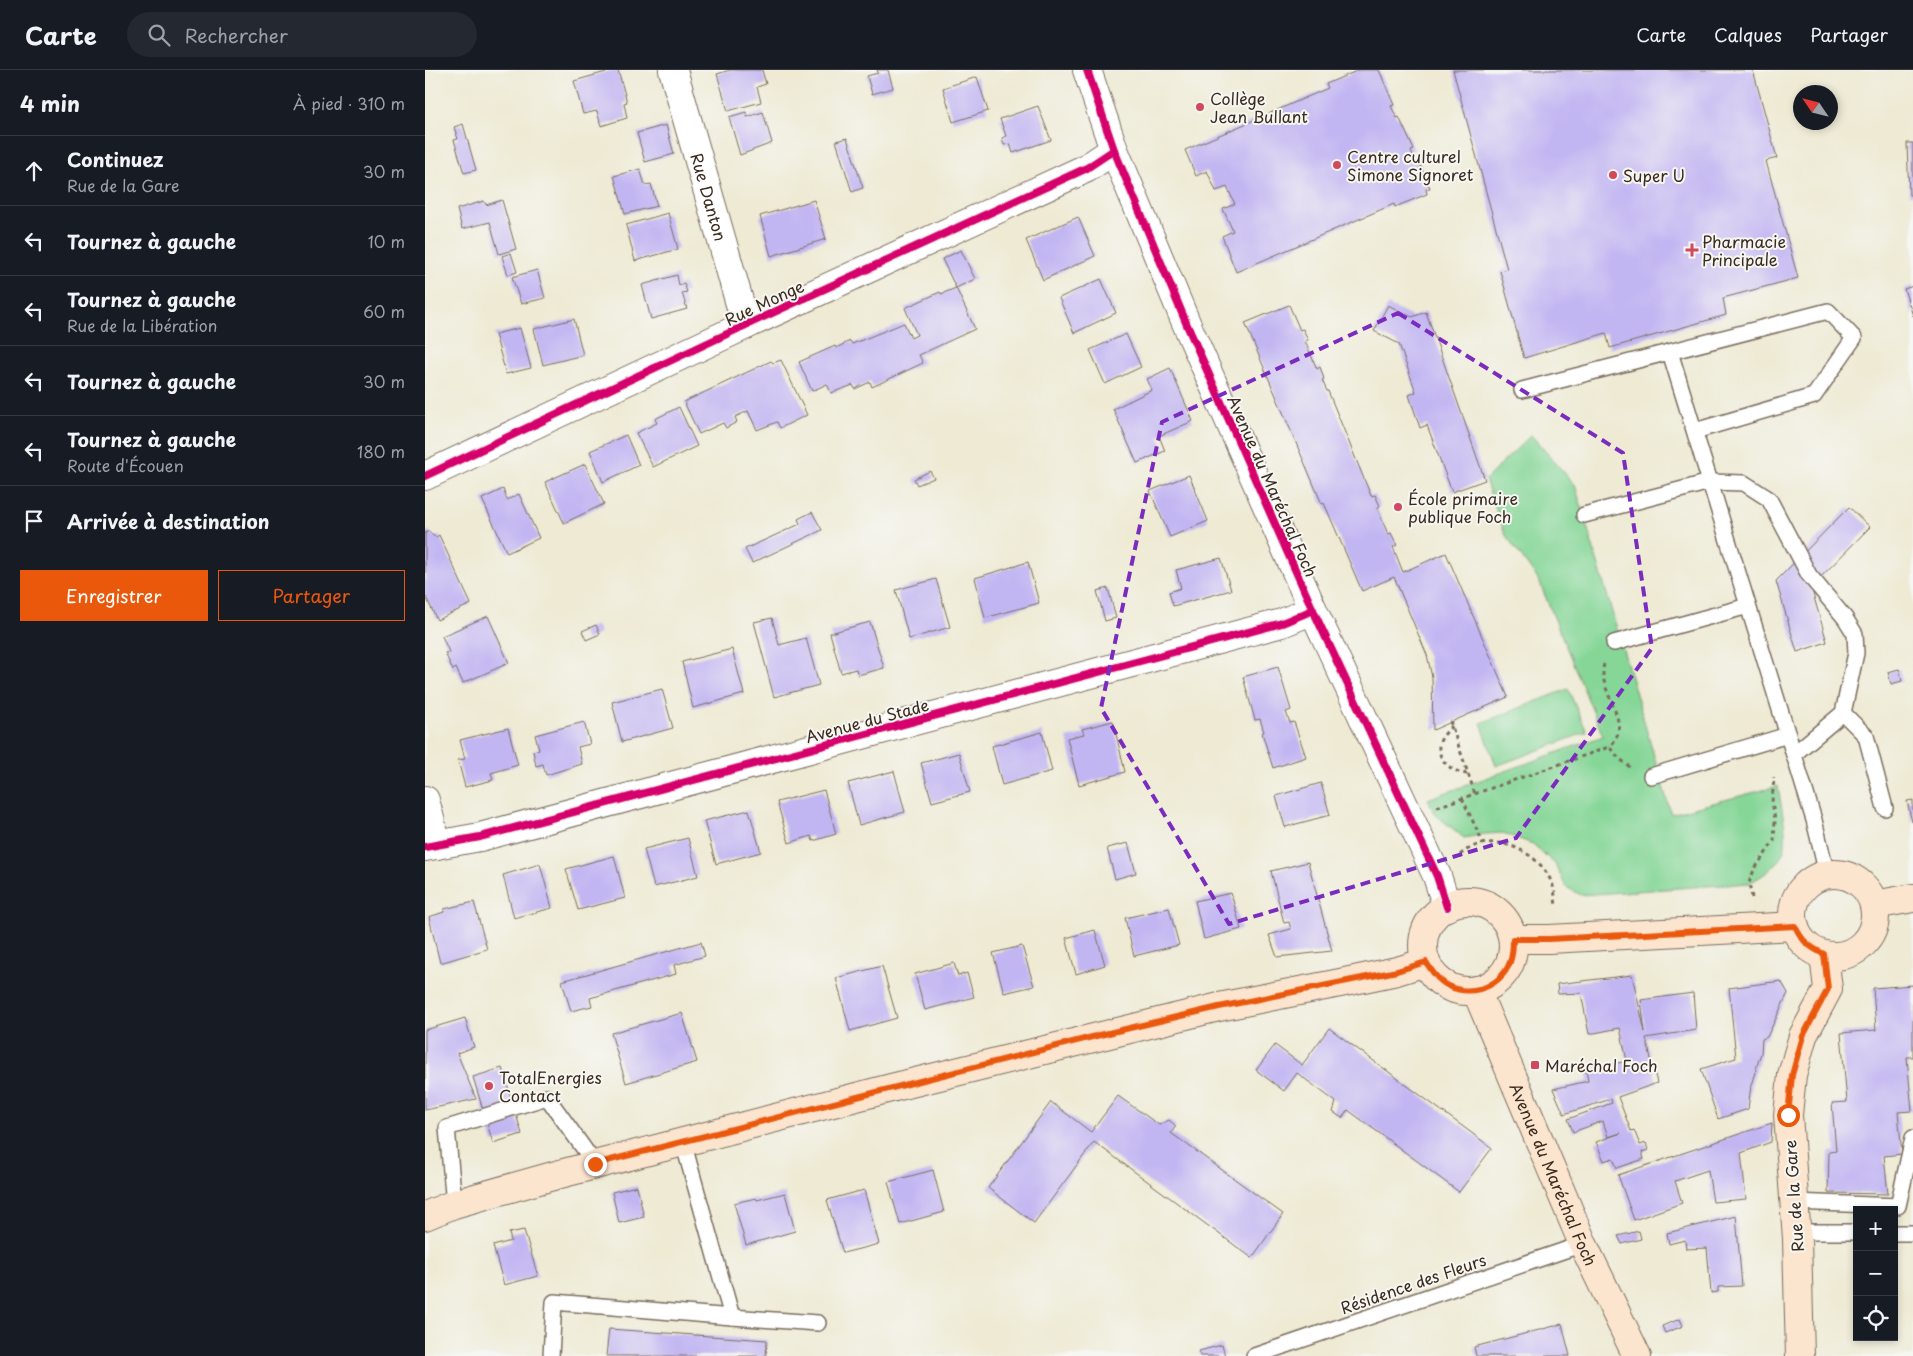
<!DOCTYPE html>
<html lang="fr">
<head>
<meta charset="utf-8">
<style>
	:root { --surface:#171b24; --page:#242831; --text:#f1f3f6; --muted:#9ea1a6; --line:#363941; --accent:#ea580c }
	body { margin:0; font-family:"Playpen Sans",sans-serif; background:var(--page); color:var(--text) }
	.controls { position:absolute; right:15px; bottom:15px; display:grid; overflow:hidden; border-radius:0px; box-shadow:0 2px 8px #0003 }
	.controls button { width:45px; height:45px; display:grid; place-items:center; padding:0; border:0; border-bottom:1px solid var(--line); background:var(--surface); color:var(--text); font:25px sans-serif }
	.compass { position:absolute; left:1368px; top:15px; width:45px; height:45px; border-radius:50%; background:var(--surface); box-shadow:0 2px 8px #0003; rotate:305deg }
	.stop { position:absolute; width:15px; height:15px; margin:-11px; border:4px solid #ea580c; border-radius:50%; background:#fff }
	.stop.end { background:#ea580c; border-color:#fff; box-shadow:0 1px 5px #0008 }
	.list { margin:0; padding:0; list-style:none }
	h2 { display:flex; justify-content:space-between; align-items:center; height:65px; margin:0; padding:0 20px; font-size:21px }
	h2 small { font-size:16px; font-weight:400; color:var(--muted) }
	.list li { display:grid; grid-template-columns:32px 1fr auto; gap:15px; align-items:center; box-sizing:border-box; height:70px; padding:0 20px; border-top:1px solid var(--line) }
	.list b { display:block; font-size:19px; white-space:nowrap }
	.list p { margin:0; font-size:16px; white-space:nowrap; color:var(--muted) }
	.list em { font-size:16px; font-style:normal; color:var(--muted) }
	.actions { display:flex; gap:10px; padding:15px 20px }
	.actions a { flex:1; padding:11px 0; border:1px solid var(--accent); border-radius:0px; text-align:center; font-size:18px; color:var(--accent) }
	.actions .main { background:var(--accent); color:#fff }
	.icon { flex:none; width:28px; height:28px; fill:none; stroke:currentColor; stroke-width:2; stroke-linecap:round; stroke-linejoin:round }
	.map { position:relative; flex:none; width:1488px; height:1286px; overflow:hidden }
	header { display:flex; align-items:center; gap:30px; box-sizing:border-box; height:70px; padding:0 25px; background:var(--surface); border-bottom:1px solid var(--line) }
	header strong { font-size:24px }
	nav { display:flex; gap:28px; margin-inline-start:auto; font-size:18px }
	.search { width:350px; height:45px; background:var(--page); display:flex; align-items:center; gap:12px; box-sizing:border-box; padding:0 18px; border-radius:28px; color:var(--muted); font-size:19px }
	main { display:flex }
	aside { flex:1; background:var(--surface) }
	.map>svg:first-child { display:block }
</style>
</head>
<body>
<header>
<strong>Carte</strong>
<div class="search"><svg class="icon" aria-label="search" viewBox="0 0 24 24"><circle cx="10" cy="10" r="6"/><path d="M15 15l6 6"/></svg>Rechercher</div>
<nav><a>Carte</a><a>Calques</a><a>Partager</a></nav>
</header>
<main>
<aside>
<h2>4 min<small>À pied · 310 m</small></h2>
<ul class="list">
<li><svg class="icon" aria-label="ahead" viewBox="0 0 24 24"><path d="M12 20V5M6 11l6-6 6 6"/></svg><div><b>Continuez</b><p>Rue de la Gare</p></div><em>30 m</em></li>
<li><svg class="icon" aria-label="left" viewBox="0 0 24 24"><path d="M17 20v-9H6M10 6l-5 5 5 5"/></svg><div><b>Tournez à gauche</b></div><em>10 m</em></li>
<li><svg class="icon" aria-label="left" viewBox="0 0 24 24"><path d="M17 20v-9H6M10 6l-5 5 5 5"/></svg><div><b>Tournez à gauche</b><p>Rue de la Libération</p></div><em>60 m</em></li>
<li><svg class="icon" aria-label="left" viewBox="0 0 24 24"><path d="M17 20v-9H6M10 6l-5 5 5 5"/></svg><div><b>Tournez à gauche</b></div><em>30 m</em></li>
<li><svg class="icon" aria-label="left" viewBox="0 0 24 24"><path d="M17 20v-9H6M10 6l-5 5 5 5"/></svg><div><b>Tournez à gauche</b><p>Route d'Écouen</p></div><em>180 m</em></li>
<li><svg class="icon" aria-label="arrive" viewBox="0 0 24 24"><path d="M6 21V4h12l-3 4 3 4H6"/></svg><div><b>Arrivée à destination</b></div></li>
</ul>
<div class="actions"><a class="main">Enregistrer</a><a>Partager</a></div>
</aside>
<div class="map">
<svg width="1488" height="1286" viewBox="0 0 1488 1286">
	<rect width="100%" height="100%" fill="#f6f6f2"/>
	<filter id="ink" filterUnits="userSpaceOnUse"><feTurbulence type="fractalNoise" baseFrequency=".02" numOctaves="2"/><feDisplacementMap in="SourceGraphic" scale="10" xChannelSelector="R" yChannelSelector="G"/><feConvolveMatrix kernelMatrix="1 2 1 2 8 2 1 2 1" color-interpolation-filters="sRGB"/></filter>
	<filter id="wash" filterUnits="userSpaceOnUse"><feTurbulence type="fractalNoise" baseFrequency=".0096" numOctaves="4" result="noise"/><feDisplacementMap in="SourceGraphic" scale="20" xChannelSelector="R" yChannelSelector="G"/><feGaussianBlur stdDeviation="1.12" result="paint"/><feColorMatrix in="noise" values="0 0 0 0 0 0 0 0 0 0 0 0 0 0 0 0 0 1.4 0 .05"/><feComposite in="paint" operator="in"/></filter>
	<g filter="url(#wash)">
		<rect width="100%" height="100%" fill="#eeead4"/>
		<!-- green -->
		<g fill="#85d697" stroke="#60805a">
			<path d="M1106,365l44,50 96,329 107,-28c2,16 9,43 7,59 -2,18 -22,31 -36,38l-168,12 -15,-8 -11,-23 -22,-20 -30,-11 -18,1 -21,4 -28,-23 -8,-16 175,-63 -64,-155 -34,-47 -20,-54z"/>
			<path d="M1143,619l19,43 -91,34 -15,-43z"/>
		</g>
		<g id="blocks">
			<!-- building -->
			<g fill="#c2b6f2">
				<path d="M188,0h5l9,32 -3,1 3,15 -26,8 -4,-15 -14,3 -9,-33z"/>
				<path d="M305,0h32l4,14 -9,3 4,15 -33,9 -11,-37z"/>
				<path d="M452,0h11l5,18 -21,6 -5,-18 11,-3z"/>
				<path d="M934,0h20l15,35 -3,1 6,12 2,-1 15,33 -3,1 3,8 2,2 2,-1 12,28 -4,1 1,5 -32,13 -1,-3 -158,68 -14,-36 11,-5 -10,-22 12,-5 -8,-17 -11,4 -9,-20 -11,5 -11,-26 143,-62 -2,-4z"/>
				<path d="M1028,0h300l24,88 -11,3 32,117 -75,20 3,17 -116,33 -4,-15 -82,25 -24,-87 7,-2z"/>
				<path d="M552,7l11,34 -35,11 -10,-34z"/>
				<path d="M613,36l13,34 -38,13 -3,-9 -6,1 -2,-7 4,-2 -6,-17z"/>
				<path d="M321,42l1,5 16,-5 9,31 -32,12 -11,-38z"/>
				<path d="M38,54l13,46 -12,3 -10,-33 4,-1 -4,-12z"/>
				<path d="M241,55l8,29 -29,8 -8,-29z"/>
				<path d="M422,68l16,50 -11,4 -16,-51z"/>
				<path d="M1482,73h6v52h-4z"/>
				<path d="M215,99l5,16 6,-1 6,22 -32,8 -11,-38z"/>
				<path d="M77,130l14,49 -17,5 -9,-32 -28,7 -5,-20 27,-8 2,4z"/>
				<path d="M389,130l12,39 -55,17 -11,-40z"/>
				<path d="M243,143l10,36 -43,12 -9,-36z"/>
				<path d="M653,147l17,39 -52,24 -17,-40z"/>
				<path d="M536,180l14,29 -19,9 -14,-29z"/>
				<path d="M86,183l6,19 -9,3 -6,-19z"/>
				<path d="M112,200l8,28 -24,6 -9,-27z"/>
				<path d="M252,205l2,10 5,-2 3,9 -5,1 5,16 -36,10 -9,-34z"/>
				<path d="M676,209l15,34 -42,20 -15,-35z"/>
				<path d="M1488,216v30l-9,-27z"/>
				<path d="M531,218l19,41 -56,26 4,8 -51,24 -2,-5 -15,7 -2,-4 -22,8 -4,-9 -15,7 -13,-29 36,-16 1,2 14,-7 2,3 52,-21 7,15 6,-3 -12,-27 35,-16 1,2z"/>
				<path d="M864,235l11,25 3,-1 5,11 -3,1 12,28 3,-2 4,12 -2,1 5,11h1l43,105 4,-1 5,11 -3,2 11,26 3,-1 6,12 -4,2 10,25 43,-19 62,144 -75,33 -1,-53 -5,-22 -33,-78 -32,14 -38,-88 -2,1 -77,-181z"/>
				<path d="M963,235l24,12 14,-5 59,168 -33,12 -25,-67 -7,3 -11,-33 7,-3 -17,-48 -25,-13z"/>
				<path d="M149,249l9,36 -40,10 -9,-36z"/>
				<path d="M95,258l11,40 -25,6 -11,-40z"/>
				<path d="M701,264l15,33 -36,17 -15,-34z"/>
				<path d="M356,290l26,55 -27,13 -3,-6 -20,8 -9,-19 -13,6 2,5 -11,6 -3,-5 -24,11 -15,-32 87,-41 2,2z"/>
				<path d="M745,298l23,53 -34,15 6,15 -28,12 -24,-54 39,-19 -5,-11z"/>
				<path d="M254,337l18,39 -44,21 -17,-34 21,-10 -2,-4z"/>
				<path d="M201,365l13,30 -36,17 -13,-31z"/>
				<path d="M160,394l19,40 -40,19 -19,-41z"/>
				<path d="M505,401l4,7 -17,7 -3,-6z"/>
				<path d="M764,405l19,46 -38,16 -20,-46z"/>
				<path d="M78,419l4,11 12,-6 20,44 -32,15 -25,-54z"/>
				<path d="M1424,437l21,20 -59,60 16,55 -30,10 -21,-71z"/>
				<path d="M387,442l10,18 -70,33 -7,-14 55,-25 -2,-5z"/>
				<path d="M4,461l3,4 4,2 3,-2 32,69 -34,16 -12,-25v-62z"/>
				<path d="M796,488l10,32 -58,16 -4,-14 12,-4 -5,-18z"/>
				<path d="M603,492l11,41 -54,15 -10,-40z"/>
				<path d="M511,509l14,48 -41,12 -13,-49z"/>
				<path d="M683,518l8,30 -11,3 -8,-30z"/>
				<path d="M63,546l21,47 -46,20 -7,-15 -3,2 -8,-17 4,-1 -7,-16z"/>
				<path d="M347,548l7,27 27,-7 13,47 -45,12 -20,-75z"/>
				<path d="M445,552l14,46 -26,7 -2,-6 -15,4 -11,-40z"/>
				<path d="M171,555l4,9 -14,6 -4,-9z"/>
				<path d="M307,579l12,45 -51,14 -11,-46z"/>
				<path d="M853,597l13,43 -5,2 4,11 4,-1 12,35 -33,11 -11,-35 2,-1 -4,-13 -5,1 -12,-43z"/>
				<path d="M1474,599l3,12 -11,3 -3,-12z"/>
				<path d="M237,619l11,39 -51,14 -10,-40z"/>
				<path d="M688,651l12,51 -46,13 -12,-47 17,-4 -2,-5z"/>
				<path d="M159,652l6,22 -12,3 4,17 -36,11 -3,-11 -7,2 -3,-15 6,-2 -4,-14z"/>
				<path d="M83,658l10,37 -27,8 2,7 -28,7 -7,-27 7,-1 -5,-19z"/>
				<path d="M617,662l10,39 -50,14 -10,-39z"/>
				<path d="M534,683l11,39 -38,10 -11,-39z"/>
				<path d="M469,701l11,41 -46,13 -11,-42z"/>
				<path d="M896,713l9,32 -45,12 -9,-31z"/>
				<path d="M399,720l12,44 -23,7 -2,-5 -22,7 -12,-41z"/>
				<path d="M1488,730v22h-1l-5,-21z"/>
				<path d="M324,740l12,42 -45,12 -12,-43z"/>
				<path d="M263,768l10,38 -44,11 -10,-38z"/>
				<path d="M703,773l8,30 -21,6 -8,-31z"/>
				<path d="M189,786l11,42 -47,12 -12,-41z"/>
				<path d="M883,792l24,89 -55,6 -8,-22 22,-6 -2,-7 -5,1 -13,-52z"/>
				<path d="M115,794l12,44 -38,10 -11,-43z"/>
				<path d="M806,823l10,36 -37,10 -9,-38z"/>
				<path d="M49,832l13,47 -47,14 -11,-46 15,-5v-3z"/>
				<path d="M744,838l10,37 -45,11 -9,-38z"/>
				<path d="M670,860l10,35 -29,9 -10,-36z"/>
				<path d="M276,872l4,14 -31,9 2,9 -86,24 2,8 -21,5 -9,-30z"/>
				<path d="M597,876l12,40 -30,7 -11,-40z"/>
				<path d="M529,893l4,13 9,-3 7,24 -49,13 -10,-36z"/>
				<path d="M457,896l15,52 -47,13 -14,-53z"/>
				<path d="M1207,905l13,57 -4,-32 52,-7 3,37 -50,8 11,45 -39,14 13,34 3,-1 6,15 6,-2 2,7 -6,2 2,7 -27,9 -4,-10 -9,3 -8,-19 25,-9 -13,4 -5,-16 -30,11 -5,-13 44,-16 -1,-4 -47,15 -11,-25 35,-8 -2,-11 41,-9 -7,-33 -31,6 -8,-41 -23,1 -1,-10z"/>
				<path d="M1356,911l7,12 -21,44 -5,2 -1,14 -10,32 -3,24 -30,10 -17,-50 35,-11 -7,-70z"/>
				<path d="M1488,915v72h-6l5,54 -14,1 4,42 -18,2 4,38 -60,-1 1,-41 7,-1 -4,-48 15,-1 -6,-69 35,-3 -3,-42z"/>
				<path d="M257,943l15,49 -71,21 -15,-50z"/>
				<path d="M40,948l9,29 -17,6 19,46 -51,11v-80z"/>
				<path d="M904,958l163,120 -33,44 -111,-82 -6,8 -9,-6 3,-10 -39,-29 -13,18 -28,-21 19,-25 27,20z"/>
				<path d="M77,998l20,66 -29,9 -20,-66z"/>
				<path d="M693,1026l41,29 10,-5 7,6 -5,7 112,81 -31,44 -158,-116 -60,81 -46,-35 63,-86 40,30z"/>
				<path d="M1347,1053l-1,19 -30,11 5,46 -33,3 -5,-32 -33,11 7,22 -48,17 -16,-45z"/>
				<path d="M508,1100l11,42 -44,12 -12,-42z"/>
				<path d="M212,1116l7,31 -25,6 -7,-31z"/>
				<path d="M439,1120l15,54 -36,9 -16,-53z"/>
				<path d="M360,1123l10,38 -49,14 -12,-42 22,-5 1,2z"/>
				<path d="M1311,1146l6,70 -24,1v5l-7,1 -4,-45 -21,1 -1,-9 -16,4 -2,-11z"/>
				<path d="M99,1160l14,46 -34,9 -11,-39 18,-5 -2,-8z"/>
				<path d="M1214,1161l2,8 -19,5 -4,-8z"/>
				<path d="M1255,1249l3,7 -18,7 -3,-7z"/>
				<path d="M1137,1254l8,32h-94l-2,-9z"/>
				<path d="M184,1259l158,11 -1,16h-160z"/>
				<path d="M797,1275l3,11h-25l-1,-5z"/>
			</g>
		</g>
	</g>
	<g filter="url(#ink)">
		<use href="#blocks" fill-opacity="0" stroke="#7a6d5e" stroke-width="1"/>
		<g fill="none" stroke-linecap="round" stroke-linejoin="round">
			<!-- lane casing -->
			<g stroke="#7a6d5e" stroke-width="18">
				<g id="lane">
					<path d="M1245,282l144,468 13,54"/>
					<path d="M1097,320l306,-79 26,27 -40,58 -119,35"/>
					<path d="M1159,445l126,-33 34,1 25,16 40,76 36,43 10,16 1,19 -13,60 -49,41"/>
					<path d="M1189,573l134,-37"/>
					<path d="M1418,643l23,23 19,72"/>
					<path d="M1226,706l137,-41"/>
					<path d="M1368,1132l105,4 15,-68"/>
					<path d="M29,1134l-7,-76 100,-31 48,67"/>
					<path d="M1371,1162h61"/>
					<path d="M1469,1163h19"/>
					<path d="M307,1247l86,6"/>
					<path d="M126,1286l3,-54 178,15 -49,-175"/>
					<path d="M829,1286l329,-112"/>
				</g>
			</g>
			<!-- street casing -->
			<g stroke="#7a6d5e" stroke-width="30">
				<g id="street">
					<path id="s1" d="M248,0l73,255"/>
					<path d="M662,0l27,80 73,175 126,285 124,266 10,31"/>
					<path d="M0,406l321,-151 341,-157 27,-18"/>
					<path d="M0,730l12,45"/>
					<path d="M0,777l55,-10 802,-214 31,-13"/>
				</g>
			</g>
			<!-- secondary casing -->
			<g stroke="#7a6d5e" stroke-width="30">
				<g id="secondary">
					<circle cx="1409" cy="845" r="41"/>
					<circle cx="1043" cy="876" r="45"/>
					<path d="M1449,835l39,-7"/>
					<path d="M1088,869h36l246,-13"/>
					<path id="s2" d="M1051,920l107,254 54,112"/>
					<path d="M0,1146l29,-12 106,-30 331,-86 328,-81 121,-24 57,-12 29,-9"/>
					<path d="M1375,1286l-3,-117 -9,-124 4,-40 11,-39 25,-47 -4,-34"/>
				</g>
			</g>
			<!-- path -->
			<g stroke="#7a6d5e" stroke-width="3" stroke-dasharray="4 4" stroke-linecap="butt">
				<path d="M1179,594c-8,28 32,59 5,83"/>
				<path d="M1025,651l25,73"/>
				<path d="M1027,656c-5,6 -12,11 -13,20 -1,16 15,27 29,28"/>
				<path d="M1037,728l21,45"/>
				<path d="M1012,737l172,-60 11,12 10,8"/>
				<path d="M1035,785c29,-26 76,-7 91,26 4,7 4,18 5,26"/>
				<path d="M1327,828l-3,-15 5,-13 20,-29 1,-21 -3,-18 2,-25"/>
			</g>
			<!-- lane -->
			<use href="#lane" stroke="#fff" stroke-width="15"/>
			<!-- street -->
			<use href="#street" stroke="#fff" stroke-width="28"/>
			<!-- secondary -->
			<use href="#secondary" stroke="#fbe5cf" stroke-width="28"/>
			<!-- cycleway casing -->
			<g stroke="#f6f6f2" stroke-width="11">
				<g id="cycleway">
					<path d="M662,0l27,80 73,175 126,285 124,266 10,31"/>
					<path d="M0,406l321,-151 341,-157 27,-18"/>
					<path d="M0,777l55,-10 802,-214 31,-13"/>
				</g>
			</g>
			<!-- cycleway -->
			<use href="#cycleway" stroke="#d6006c" stroke-width="8"/>
		</g>
	</g>
	<g fill="none" stroke-linecap="round" stroke-linejoin="round" filter="url(#ink)">
		<!-- route -->
		<path stroke="#ea580c" stroke-width="6" d="M170,1094l505,-129 119,-28 178,-36 29,-9c4,6 8,13 14,18 22,20 60,10 70,-18 3,-8 3,-15 3,-23h36l246,-13c7,15 14,21 29,28l4,35 -25,47 -11,39 -4,40"/>
	</g>
	<!-- marked area -->
	<path fill="none" stroke="#7b2cbf" stroke-width="4" stroke-dasharray="10 6" stroke-linejoin="round" d="M973,243l225,140 29,195 -136,190 -287,86 -128,-216 61,-286z"/>
	<!-- markers -->
	<g fill="#d1495b" stroke="#f6f6f2" stroke-width="2">
		<circle cx="775" cy="37" r="5"/>
		<circle cx="912" cy="95" r="5"/>
		<circle cx="1188" cy="105" r="5"/>
		<path d="M1264.5 172.5h5v5h5v5h-5v5h-5v-5h-5v-5h5z"/>
		<circle cx="973" cy="437" r="5"/>
		<rect x="1105" y="990" width="10" height="10" rx="2.5"/>
		<circle cx="64" cy="1016" r="5"/>
	</g>
	<g text-anchor="middle" dominant-baseline="central" stroke-width="4" stroke-linejoin="round" paint-order="stroke">
		<!-- poi labels -->
		<g font-size="16" fill="#3b2a1e" stroke="#f6f6f2" text-anchor="start">
			<text x="785" y="28">Collège<tspan x="785" dy="18">Jean Bullant</tspan></text>
			<text x="922" y="86">Centre culturel<tspan x="922" dy="18">Simone Signoret</tspan></text>
			<text x="1198" y="105">Super U</text>
			<text x="1277" y="171">Pharmacie<tspan x="1277" dy="18">Principale</tspan></text>
			<text x="983" y="428">École primaire<tspan x="983" dy="18">publique Foch</tspan></text>
			<text x="1120" y="995">Maréchal Foch</text>
			<text x="74" y="1007">TotalEnergies<tspan x="74" dy="18">Contact</tspan></text>
		</g>
		<!-- street labels -->
		<g font-size="16" fill="#3b2a1e" stroke="#f6f6f2">
			<text stroke="none"><textPath href="#s1" startOffset="132">Rue Danton</textPath></text>
			<text transform="translate(339 232) rotate(-25)">Rue Monge</text>
			<text transform="translate(848 416) rotate(66)">Avenue du Maréchal Foch</text>
			<text transform="translate(442 650) rotate(-15)">Avenue du Stade</text>
			<text stroke="none"><textPath href="#s2" startOffset="200">Avenue du Maréchal Foch</textPath></text>
			<text transform="translate(1368 1126) rotate(-94)">Rue de la Gare</text>
			<text transform="translate(988 1213) rotate(-19)">Résidence des Fleurs</text>
		</g>
	</g>
</svg>
<div class="controls">
<button>+</button>
<button>−</button>
<button><svg class="icon" aria-label="locate" viewBox="0 0 24 24"><circle cx="12" cy="12" r="6"/><path d="M12 2v4M12 18v4M2 12h4M18 12h4"/></svg></button>
</div>
<svg class="compass" viewBox="-18 -18 36 36"><path d="M0-13l5 13h-10z" fill="#e53935"/><path d="M0 13l5-13h-10z" fill="#9ea1a6"/></svg>
<div class="stop" style="left:1363px;top:1045px"></div>
<div class="stop end" style="left:170px;top:1094px"></div>
</div>
</main>
</body>
</html>
